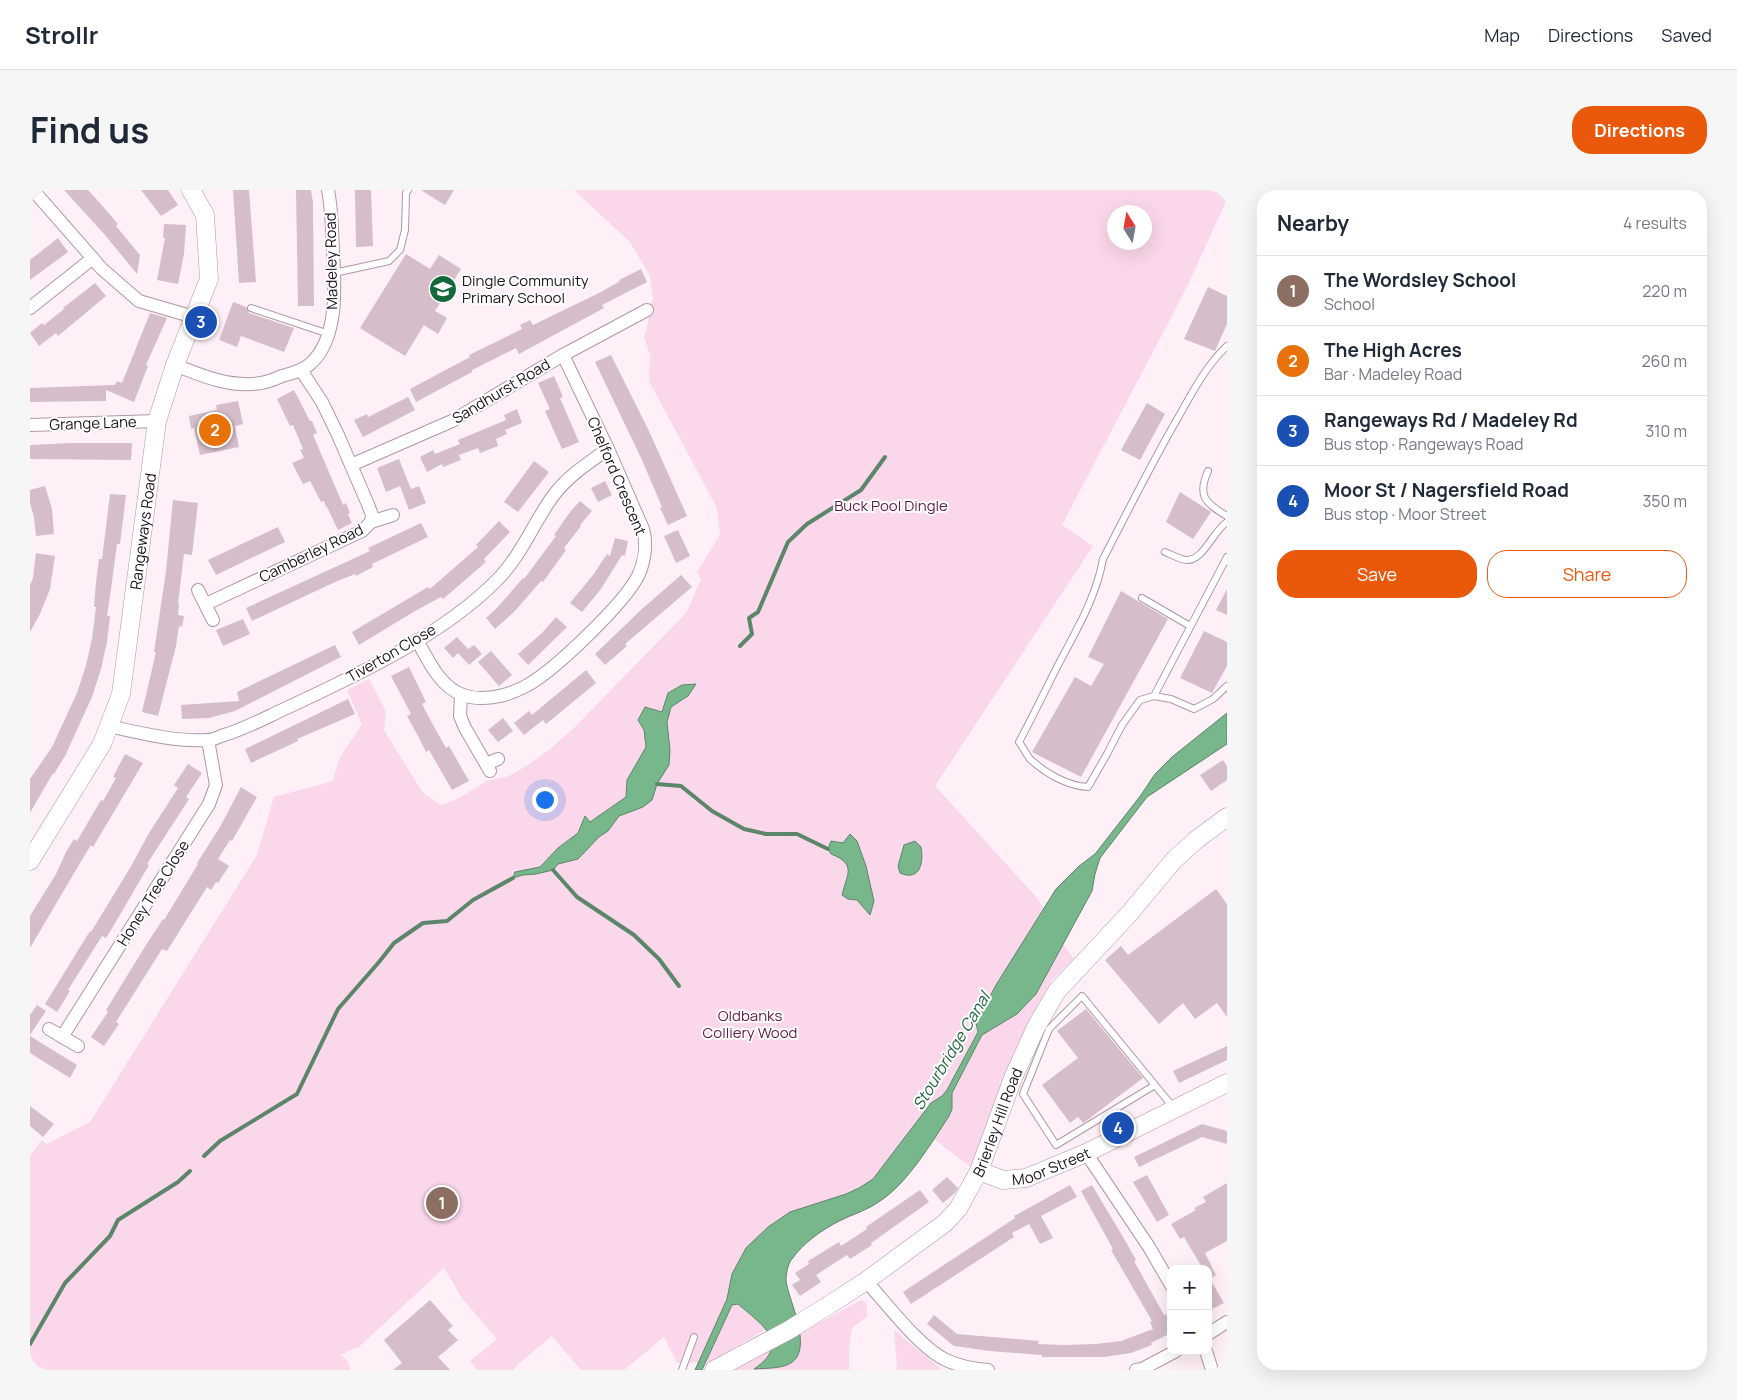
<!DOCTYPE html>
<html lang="en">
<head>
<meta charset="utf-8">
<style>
	:root { --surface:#fff; --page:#f6f6f7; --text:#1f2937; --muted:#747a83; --line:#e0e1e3; --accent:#ea580c }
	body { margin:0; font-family:Manrope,sans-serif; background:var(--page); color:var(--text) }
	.controls { position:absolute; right:15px; bottom:15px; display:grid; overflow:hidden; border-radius:10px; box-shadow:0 5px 20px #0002 }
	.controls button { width:45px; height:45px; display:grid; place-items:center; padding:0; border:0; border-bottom:1px solid var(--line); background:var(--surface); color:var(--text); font:25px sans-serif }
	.compass { position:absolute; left:1077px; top:15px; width:45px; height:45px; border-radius:50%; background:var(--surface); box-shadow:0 5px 20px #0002; rotate:349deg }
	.you { position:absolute; left:514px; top:609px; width:18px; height:18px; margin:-12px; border:4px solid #fff; border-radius:50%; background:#1a73e8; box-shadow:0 0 0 8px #1a73e833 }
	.badge { display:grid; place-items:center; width:32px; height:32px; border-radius:50%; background:var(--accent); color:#fff; font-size:16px; font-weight:700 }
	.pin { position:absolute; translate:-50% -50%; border:2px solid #fff; box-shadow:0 1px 5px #0006 }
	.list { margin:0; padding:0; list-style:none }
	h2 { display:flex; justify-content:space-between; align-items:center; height:65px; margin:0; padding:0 20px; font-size:21px }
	h2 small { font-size:16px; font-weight:400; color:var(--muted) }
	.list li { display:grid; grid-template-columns:32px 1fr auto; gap:15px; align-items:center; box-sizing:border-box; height:70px; padding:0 20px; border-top:1px solid var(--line) }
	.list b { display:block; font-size:19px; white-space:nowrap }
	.list p { margin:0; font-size:16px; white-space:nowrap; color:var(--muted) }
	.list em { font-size:16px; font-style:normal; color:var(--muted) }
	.actions { display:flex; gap:10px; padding:15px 20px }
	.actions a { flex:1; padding:11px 0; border:1px solid var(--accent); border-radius:20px; text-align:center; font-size:18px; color:var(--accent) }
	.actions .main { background:var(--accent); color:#fff }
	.map { position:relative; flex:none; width:1197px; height:1180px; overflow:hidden; border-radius:20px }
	header { display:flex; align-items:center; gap:30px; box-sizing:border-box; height:70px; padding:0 25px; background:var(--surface); border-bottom:1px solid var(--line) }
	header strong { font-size:24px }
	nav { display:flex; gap:28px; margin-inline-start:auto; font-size:18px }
	.intro { display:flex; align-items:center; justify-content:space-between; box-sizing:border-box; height:120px; padding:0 30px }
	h1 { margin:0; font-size:35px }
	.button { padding:12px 22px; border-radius:20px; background:var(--accent); color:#fff; font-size:18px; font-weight:700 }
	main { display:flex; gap:30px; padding:0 30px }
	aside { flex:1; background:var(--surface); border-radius:20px; box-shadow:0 5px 20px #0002 }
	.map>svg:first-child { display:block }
</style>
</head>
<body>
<header>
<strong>Strollr</strong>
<nav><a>Map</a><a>Directions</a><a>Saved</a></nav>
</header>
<div class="intro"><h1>Find us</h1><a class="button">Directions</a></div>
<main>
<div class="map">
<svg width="1197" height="1180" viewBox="0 0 1197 1180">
	<rect width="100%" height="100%" fill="#fff0f8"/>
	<!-- green -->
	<g fill="#fad7ea" fill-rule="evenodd">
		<path d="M544,0h653v9l-40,88 -125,238 31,21 -158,240 103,113 25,45 11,15 -22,21 -22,39 -58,149 -38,-29c-16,21 -31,45 -52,61 -27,20 -96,35 -96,79 0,12 8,25 10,36l-31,15 -55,32 -33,1 -13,-26 -40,33h-43l-29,-34 -35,29 -3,5h-37l-7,-9 27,-22 -35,-41 -18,-30 -84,78 -20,9 7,5 4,10h-321v-214l12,-16 5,4 43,-22 167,-267 17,-58 59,-16 6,-22 23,-35 -15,-34 22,-11 17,32 -2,19 39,63 18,12 16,-6 30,-18 22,-5 19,-11 21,-15 26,-23 111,-114 15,-33 -4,-8 23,-37 -3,-27 -68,-127 1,-26 -6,-18 5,-17 -2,-10 6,-11 -3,-23 -20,-34zM1084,22h30v30h-30z"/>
		<path d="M831,1110l6,3v14l-15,11 -3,21v21h-114l38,-25 -3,11 -15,12 46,-26 -2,-8z"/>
		<path d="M864,1140l46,38 -1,2h-42z"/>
	</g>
	<!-- water -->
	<g fill="#78b78c" stroke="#5c8669">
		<path d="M666,494l-8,12 -17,11 -4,15 3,28 -1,15 -12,19 -5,16 -9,7 -24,9 -11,15 -9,6 -21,22 -20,5 -5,6 -17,4 -13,1 -10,3 2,-6 25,-5 18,-19 20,-15 7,-17 5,6 36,-25 1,-17 19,-33 -2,-17 -6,-10 7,-13 17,5 6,-19 14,-8z"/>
		<path d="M1197,523v31l-80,53 -47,61 -5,16 -3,17 -56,103 -19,20 -35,21 -30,58v16l-3,7c-17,26 -42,68 -69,85 -12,9 -27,13 -41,20 -17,9 -36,22 -47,38 -4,4 -6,15 -6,21 2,20 28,68 5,83 -10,6 -26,5 -37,6 38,-26 8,-44 -16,-65l-6,1 -30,65h-7l32,-71 5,-25 14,-26 22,-21 22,-15 56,-18 13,-6 14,-9 58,-76 11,-7 5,-6 31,-58 -2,-9 20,-38 60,-96 23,-23 16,-12 46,-59 14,-21 17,-17z"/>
		<path d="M820,644l7,7 9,25 8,35 -4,14 -13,-15 -9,-1 -6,-4c5,-21 15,-31 -11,-41l-3,-5 3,-8 12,2z"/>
		<path d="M885,651l6,6c3,15 -1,35 -21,26l-2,-7 6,-21z"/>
	</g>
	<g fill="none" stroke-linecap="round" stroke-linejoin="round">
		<!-- stream -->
		<g stroke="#5c8669" stroke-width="4">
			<path d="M710,456l12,-12 -3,-16 9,-6 30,-70 19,-18 54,-34 24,-33"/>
			<path d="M627,594l24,2 31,25 32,18 22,5h31l31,15"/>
			<path d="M523,680l24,27 57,38 25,24 20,27"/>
			<path d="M174,966l16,-15 77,-47 41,-85 41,-47 15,-19 29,-20 24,-2 26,-21 40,-22"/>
			<path d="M0,1154l35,-61 45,-47 8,-16 60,-38 12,-11"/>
		</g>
	</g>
	<!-- building -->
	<g fill="#d5bdca">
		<path d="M34,0h24l11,12 19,22 -2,2 24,29 -3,19 -32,-39z"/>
		<path d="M111,0h27l10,15 -17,11z"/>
		<path d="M203,0h16l7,92 -17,1z"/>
		<path d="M266,0h15l2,13 1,103h-16z"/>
		<path d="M325,0h16l2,56 -17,1z"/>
		<path d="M391,0h33l-9,15z"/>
		<path d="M134,34l22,1 -2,29 -6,30 -21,-4 8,-42h-2z"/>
		<path d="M28,48l10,14 -38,28v-20z"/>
		<path d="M376,64l24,15 9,-14 22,14 -26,42 12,7 -9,16 -14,-9 -19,31 -45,-28z"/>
		<path d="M611,79l6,13 -45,23 2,3 -85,46 -3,-6 -44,22v2l-56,30 -6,-13 60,-32 -1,-2 53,-26 -2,-4 10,-5 3,5 68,-33 19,-11 -1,-1z"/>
		<path d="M65,93l11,13 -48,40 -2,-3 -17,13 -9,-13 12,-10 2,2 20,-16 -1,-1z"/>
		<path d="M1178,97l19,9v28l-12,27 -31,-12z"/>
		<path d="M203,112l13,5 3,6 45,15 -10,24 -43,-16 -4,11 -18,-7z"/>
		<path d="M120,123l17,5 -21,47 2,1 -14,36 -28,-12v11l-76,1v-14l85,-3 2,-4 5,2z"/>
		<path d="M581,165l38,76 38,85 -19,9 -8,-17 2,-1 -20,-47 -47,-98z"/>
		<path d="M524,186l9,21 -3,1 19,44 -17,7 -17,-38 5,-2 -12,-26z"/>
		<path d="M264,200l16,31h2l5,12 -4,2 30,70 3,-2 4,10 -2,1 4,9 -14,7 -11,-23h-1l-2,-6 -3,1 -11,-21 -7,3 -11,-21 12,-5 -4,-8 3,-1 -10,-24 -3,1 -13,-27z"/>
		<path d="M378,207l7,13 -52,27 -9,-17 13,-6 1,3z"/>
		<path d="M208,211l5,23 -8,2 4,21 -39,8 -6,-27 -3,1 -2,-13 28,-6 -1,-5z"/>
		<path d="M1117,213l18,11 -25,46 -19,-10z"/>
		<path d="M487,219l5,14 -17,7 2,4 -11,5 2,7 -18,7 -2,-5 -19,7 2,5 -18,7 -1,-3 -15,8 -7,-15 13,-7 2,4 25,-10 -2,-4 48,-20 -2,-5z"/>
		<path d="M40,253h62l-1,17 -101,-1v-14z"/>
		<path d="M369,269l12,30 8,-3 7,17 -17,7 -9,-24 -14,6 -9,-24z"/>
		<path d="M504,271l15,11 -31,40 -14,-10z"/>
		<path d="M575,291l7,14 -14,7 -7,-14z"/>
		<path d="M15,296l7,23 2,25 -18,2 -2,-19 -4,-14v-13z"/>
		<path d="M1150,302l31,20 -18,27 -27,-17z"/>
		<path d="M80,304l16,1 -6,49h-3l-6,45 -4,27h3l-3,26 -6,27 -9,28 -27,59 -11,18 -1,-1 -23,40v-34l22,-32 25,-54 9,-28 6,-26 4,-32h-2l2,-25 3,-23h3z"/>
		<path d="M143,310l25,3 -6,52 -8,-1 -6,49 1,1 -1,11 6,1 -2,11 -3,-1 -3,20 -18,70 -16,-4 14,-60h-2l12,-81z"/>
		<path d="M550,311l12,10 -12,14 1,1 -17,22 2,2 -23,32 -2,-1 -27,31 -19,17 -9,-11 10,-9 27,-31 1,1 32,-43 -2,-1 16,-23z"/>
		<path d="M469,331l11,11 -26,27 2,3 -43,37 -2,-2 -26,14 -56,34 -7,-13 76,-45 2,2 48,-42 -2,-2z"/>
		<path d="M391,333l7,14 -56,27 1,3 -17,9 -1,-2 -22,9 -81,38 -6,-13 124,-57 -2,-3z"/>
		<path d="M248,337l7,15 -69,33 -8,-15z"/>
		<path d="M648,340l12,26 -14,7 -12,-27z"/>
		<path d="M585,348l13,3 -3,15 -3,-1 -21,34 -19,23 -12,-9 23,-28 14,-21 3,2z"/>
		<path d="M6,363l19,3 -5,33 -10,25 -10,18v-47l3,-7z"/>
		<path d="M651,385l11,12 -67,57 2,2 -22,19 -10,-11 48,-46z"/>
		<path d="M1197,399v26l-11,-5z"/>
		<path d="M1091,401l47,28 -87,158 -49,-25 43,-75 16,9 13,-22 -16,-7z"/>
		<path d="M526,427l11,10 -39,38 -10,-11 24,-21z"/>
		<path d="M213,429l7,15 -27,12 -7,-16z"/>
		<path d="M1174,441l23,11v24l-15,27 -32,-15z"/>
		<path d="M427,447l11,12 6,-4 8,9 -13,11 -11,-12 -5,5 -9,-10z"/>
		<path d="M305,455l6,12 -106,54 -26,7 -27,1 -1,-14 58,-4 -2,-9z"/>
		<path d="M461,461l21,24 -13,11 -21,-24z"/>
		<path d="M379,477l17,35 -4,2 10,19 14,25 3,-2 20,35 -17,9 -23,-40 -3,2 -8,-16 -11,-20 4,-2 -20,-38z"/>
		<path d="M556,480l10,13 -50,41 -3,-4 -19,15 -10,-12 15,-12 3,4z"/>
		<path d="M318,509l7,15 -58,25 1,2 -47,22 -6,-14z"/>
		<path d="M473,528l10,13 -15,11 -10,-12z"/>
		<path d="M95,564l18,9 -50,84 -2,-2 -8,13 -53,90v-32l26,-42 10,-22 8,-13 3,2 24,-41 2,1 13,-23 -3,-1z"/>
		<path d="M1193,570l4,6v14l-16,11 -11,-16z"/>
		<path d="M158,574l14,9 -16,24 3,2 -42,65 2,1 -35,60 -8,13 -4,-2 -34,54 2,1 -13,21 -12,-8 45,-73 1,1 39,-64 19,-35 29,-45 -4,-3z"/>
		<path d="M211,597l16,10 -25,44 -2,-1 -12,19 11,7 -11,17 -2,-1 -5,8 -4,-3 -40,64 -5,-2 -46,73 3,2 -15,22 -13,-9 17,-25 -2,-2 40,-65 17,-26 1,1 34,-56 -1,-1 23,-36z"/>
		<path d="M1186,699l11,15v113l-10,-14 -22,16 -12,-16 -24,21 -54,-64 16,-14 7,9z"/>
		<path d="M7,815l9,6 -16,24v-20z"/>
		<path d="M1056,819l57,69 -57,43 -3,2 -5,-6 -8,6 -28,-38 36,-27 -21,-27z"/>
		<path d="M0,846l47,29 -7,13 -40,-25z"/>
		<path d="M1197,856v14l-48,23 -6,-12z"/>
		<path d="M0,916l24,18 -11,13 -13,-11z"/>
		<path d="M1172,934l25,7v13l-25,-7 -63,30 -5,-10z"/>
		<path d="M1117,985l22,40 -12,7 -24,-40z"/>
		<path d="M917,987l11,11 -3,5 -12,10 -11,-13z"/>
		<path d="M1197,993v58l-22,12 11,22 -6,4 14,24 -16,8v-42h-5l-19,-32 -4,2 -9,-15 25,-14 -2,-2 12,-6 -3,-5z"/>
		<path d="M1040,995l7,12 -36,19 12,22 -13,6 -11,-20 -17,9 2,4 -103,67 -8,-12 112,-74 -1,-2z"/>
		<path d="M1062,995l34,57 10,18 -2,1 30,54 2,-1 5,10v9l-20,10 1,2 -21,8 -27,4h-62v-2l-52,-4 -36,-5 -27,-22 7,-9 23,19 82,7 -1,3 26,1 32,-1 25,-3 32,-12 -3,-7 2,-1 -41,-71 2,-1 -32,-58z"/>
		<path d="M890,1000l9,12 -58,41 1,2 -22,14 -3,-4 -31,20 5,7 -21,14 -8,-11 8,-5 -5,-7 14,-9 -1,-3 31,-19 2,4 26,-17 -1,-2z"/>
		<path d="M400,1110l23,26 -5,4 10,10 -20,17 12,13h-57l9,-7 -18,-23z"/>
	</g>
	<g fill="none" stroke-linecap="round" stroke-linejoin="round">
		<!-- lane casing -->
		<g stroke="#ae97a4" stroke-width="8">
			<g id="lane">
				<path d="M304,83l55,-12 11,-11 5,-20 1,-37 2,-3"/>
				<path d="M221,118l78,26"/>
				<path d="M1197,156c-21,20 -34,45 -48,70 -27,46 -51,95 -76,143 -7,40 -29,75 -47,110 -12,24 -24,49 -37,73 4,5 7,12 11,17 15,14 37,27 58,28l19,-33 15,-29 18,-25 14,-4 17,3 23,10 19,-10 14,-13"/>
				<path d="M1178,281c-11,25 -3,32 19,45"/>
				<path d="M1135,362c6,2 15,8 22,8 17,0 26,-29 40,-38"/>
				<path d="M1112,408l48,28"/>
				<path d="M1124,506l73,-139"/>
				<path d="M1125,895l-99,60 -33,-51 26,-65 33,-33 91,111"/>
				<path d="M652,1180l12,-33"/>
			</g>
		</g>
		<!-- street casing -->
		<g stroke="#ae97a4" stroke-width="14">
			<g id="street">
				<path d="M3,0l69,79 37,32 55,16"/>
				<path d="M0,118l63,-50"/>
				<path d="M145,175c27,11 56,23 86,18 7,-1 14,-4 21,-7 10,-3 21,-5 28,-12 29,-25 25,-79 23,-113 -1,-20 -1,-41 -5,-61"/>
				<path d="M0,235l127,-4"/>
				<path d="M321,275l101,-44 111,-66 84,-45"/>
				<path d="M341,332l22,-7"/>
				<path d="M168,400l15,30"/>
				<path d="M176,414l156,-73 9,-9 1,-7 -5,-13 -29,-67 -16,-33 -21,-32"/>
				<path d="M387,450c11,20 23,47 46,55 19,7 45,1 63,-9 28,-15 100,-84 113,-112 6,-14 8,-31 4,-45l-35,-80 -45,-94"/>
				<path d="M431,505l-1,21 5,12 25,43"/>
				<path d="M79,536c31,7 67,16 98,14 4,0 10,-2 14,-4 21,-6 40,-16 59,-25 73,-34 163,-75 219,-133 23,-24 35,-56 54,-82 15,-20 35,-33 55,-47"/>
				<path d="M456,574l12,-5"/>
				<path d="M19,839l29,17"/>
				<path d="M32,847l147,-233 7,-19 -8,-45"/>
				<path d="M1056,963l63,94 22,38"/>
				<path d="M836,1091c21,23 54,67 80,79 13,6 28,9 42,10"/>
				<path d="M1178,1144l19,-12"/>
				<path d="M1176,1161l6,19"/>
				<path d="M1106,1180l6,-1 34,-18"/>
			</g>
		</g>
		<!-- secondary casing -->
		<g stroke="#ae97a4" stroke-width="19">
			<g id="secondary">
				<path id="s1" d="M0,671l72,-117 19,-50 36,-273 18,-56 34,-86 -4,-64 -14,-25"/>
				<path id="s2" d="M949,981l24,9 23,-2 60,-25 141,-70"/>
				<path id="s3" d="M684,1180l75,-40 40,-25 37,-24 79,-58 13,-14 21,-38 34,-93 23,-51 21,-36 71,-76 46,-55 22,-20 31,-23"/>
			</g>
		</g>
		<!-- lane -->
		<use href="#lane" stroke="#fff" stroke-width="6"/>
		<!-- street -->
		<use href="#street" stroke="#fff" stroke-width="12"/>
		<!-- secondary -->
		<use href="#secondary" stroke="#fff" stroke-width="18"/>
	</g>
	<!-- icons -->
	<defs>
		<g id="school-disc" transform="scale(1.4375)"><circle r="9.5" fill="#13693b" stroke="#fff"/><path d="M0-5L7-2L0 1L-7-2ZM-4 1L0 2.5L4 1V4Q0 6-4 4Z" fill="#fff"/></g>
	</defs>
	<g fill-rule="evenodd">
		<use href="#school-disc" x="413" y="99"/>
	</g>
	<g text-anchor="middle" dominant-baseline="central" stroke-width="4" stroke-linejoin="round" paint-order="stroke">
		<!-- street labels -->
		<g font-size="15" fill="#1a1216" stroke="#fff">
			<text transform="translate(301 71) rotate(-91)">Madeley Road</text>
			<text transform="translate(471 201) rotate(-31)">Sandhurst Road</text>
			<text transform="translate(63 233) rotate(-2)">Grange Lane</text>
			<text transform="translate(587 286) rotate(67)">Chelford Crescent</text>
			<text stroke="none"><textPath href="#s1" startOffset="355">Rangeways Road</textPath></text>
			<text transform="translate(281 363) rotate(-26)">Camberley Road</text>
			<text transform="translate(361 463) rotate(-30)">Tiverton Close</text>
			<text transform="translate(123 703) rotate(-58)">Honey Tree Close</text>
			<text stroke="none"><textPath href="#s3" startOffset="389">Brierley Hill Road</textPath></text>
			<text stroke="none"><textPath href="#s2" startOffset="76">Moor Street</textPath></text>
		</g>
		<!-- poi labels -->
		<g font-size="15" fill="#1a1216" stroke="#fff" text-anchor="start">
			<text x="432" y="90">Dingle Community<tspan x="432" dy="17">Primary School</tspan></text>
		</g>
		<!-- park labels -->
		<g font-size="15" fill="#63194b" stroke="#fff">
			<text x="861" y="315">Buck Pool Dingle</text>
			<text x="720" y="825">Oldbanks<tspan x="720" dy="17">Colliery Wood</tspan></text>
		</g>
		<!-- water labels -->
		<g font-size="16" font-style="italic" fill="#1f643c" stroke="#fff">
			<text transform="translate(921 861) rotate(-59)">Stourbridge Canal</text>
		</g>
	</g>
</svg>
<div class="controls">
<button>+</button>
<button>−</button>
</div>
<svg class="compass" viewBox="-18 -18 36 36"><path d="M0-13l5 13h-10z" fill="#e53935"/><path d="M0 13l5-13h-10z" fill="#747a83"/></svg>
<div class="you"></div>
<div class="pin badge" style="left:412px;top:1013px;background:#8d6e63">1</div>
<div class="pin badge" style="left:185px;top:240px;background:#e8710a">2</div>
<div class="pin badge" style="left:171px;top:132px;background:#1a4fb4">3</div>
<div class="pin badge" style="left:1088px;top:938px;background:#1a4fb4">4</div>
</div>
<aside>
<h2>Nearby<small>4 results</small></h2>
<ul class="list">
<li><span class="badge" style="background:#8d6e63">1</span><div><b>The Wordsley School</b><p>School</p></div><em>220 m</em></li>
<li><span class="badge" style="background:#e8710a">2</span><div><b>The High Acres</b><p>Bar · Madeley Road</p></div><em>260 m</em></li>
<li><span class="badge" style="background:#1a4fb4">3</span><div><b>Rangeways Rd / Madeley Rd</b><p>Bus stop · Rangeways Road</p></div><em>310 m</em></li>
<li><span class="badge" style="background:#1a4fb4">4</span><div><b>Moor St / Nagersfield Road</b><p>Bus stop · Moor Street</p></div><em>350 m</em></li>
</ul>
<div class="actions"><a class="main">Save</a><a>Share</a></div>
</aside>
</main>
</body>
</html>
